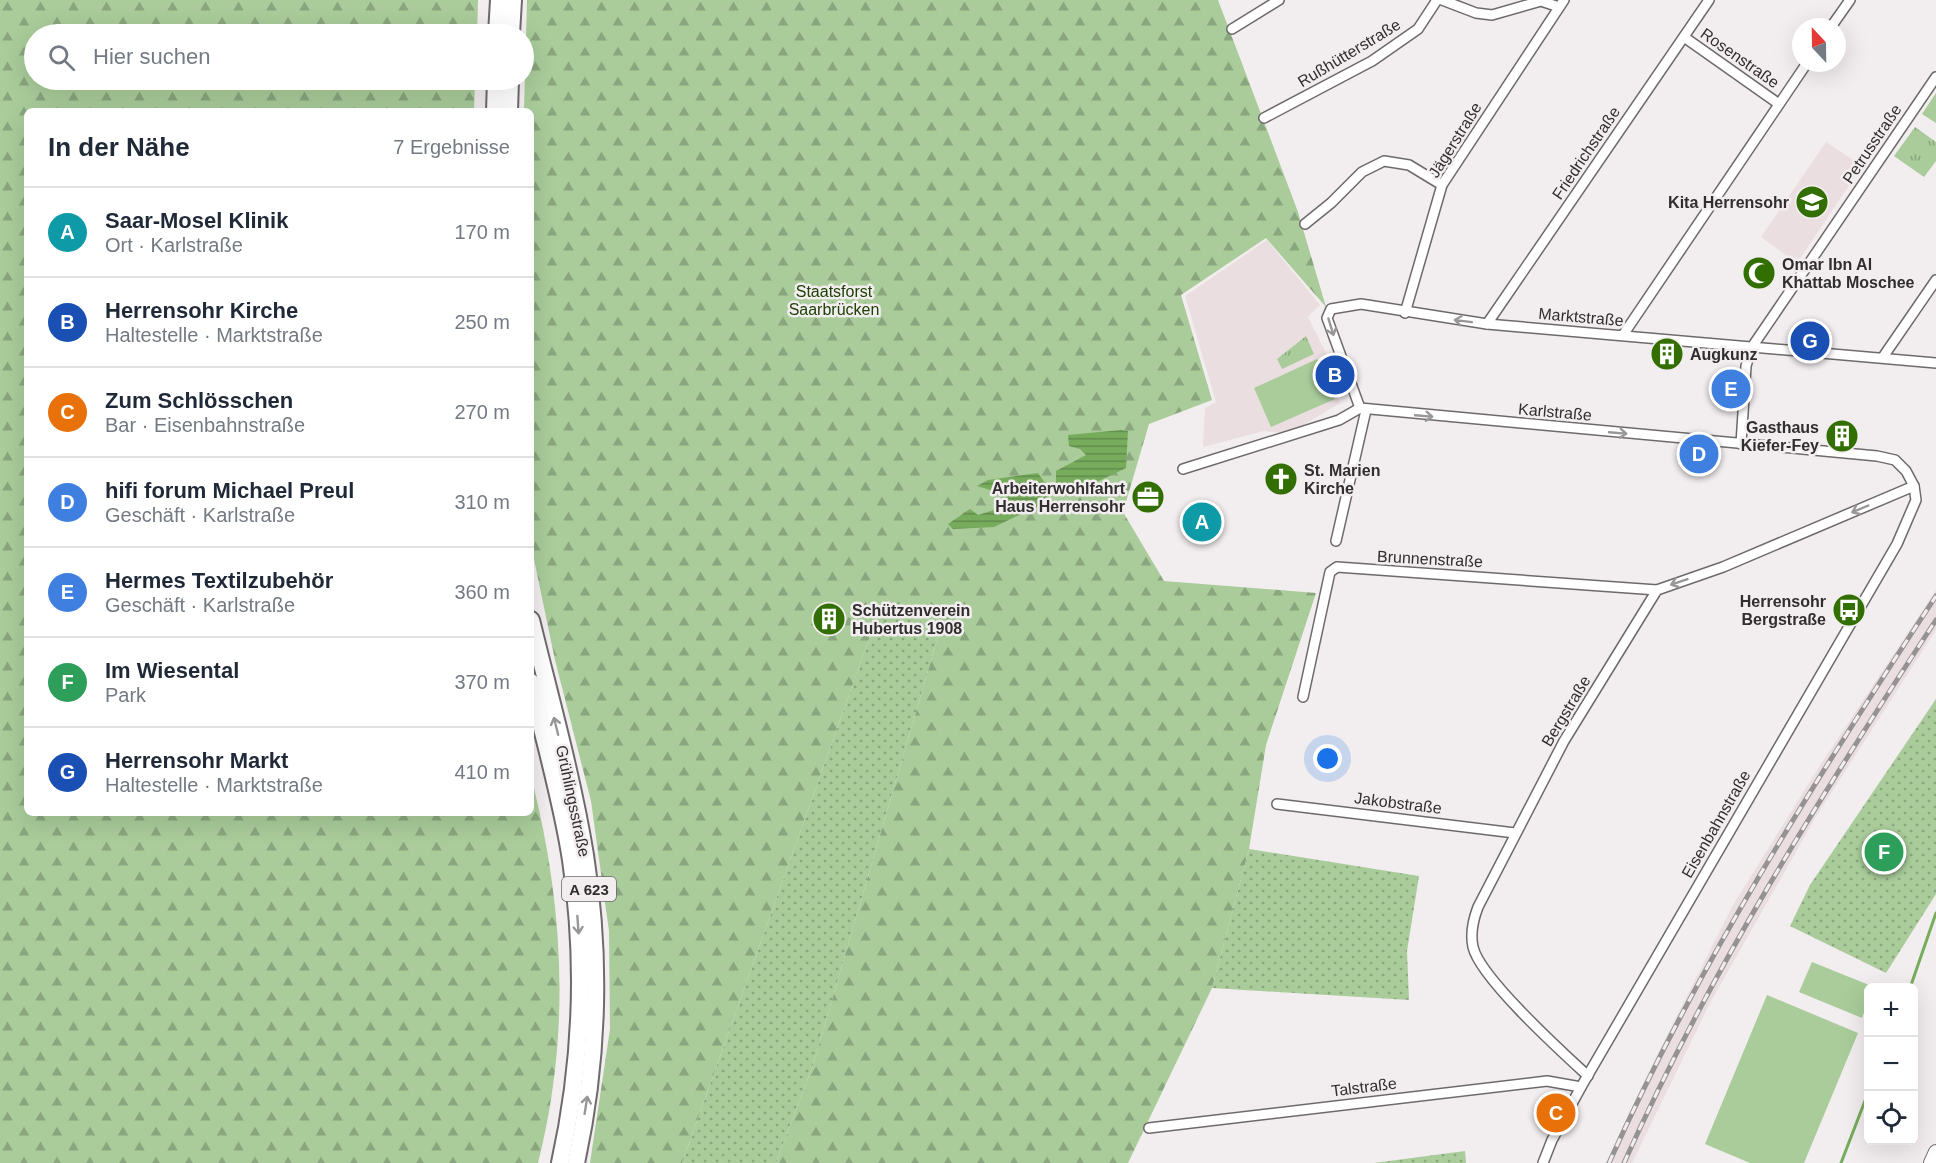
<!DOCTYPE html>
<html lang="de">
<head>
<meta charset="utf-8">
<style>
	:root { --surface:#fff; --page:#f6f6f7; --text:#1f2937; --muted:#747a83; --line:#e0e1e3; --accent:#db2777 }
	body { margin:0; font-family:Helvetica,sans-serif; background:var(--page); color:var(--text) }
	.controls { position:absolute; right:18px; bottom:18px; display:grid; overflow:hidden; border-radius:9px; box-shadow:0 6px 24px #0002 }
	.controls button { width:54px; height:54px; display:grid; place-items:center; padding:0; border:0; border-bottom:2px solid var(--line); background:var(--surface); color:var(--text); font:30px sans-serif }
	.compass { position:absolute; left:1792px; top:18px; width:54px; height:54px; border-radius:50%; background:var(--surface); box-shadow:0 6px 24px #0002; rotate:338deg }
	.you { position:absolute; left:1328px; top:759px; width:21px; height:21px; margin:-15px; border:4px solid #fff; border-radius:50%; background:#1a73e8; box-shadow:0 0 0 9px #1a73e833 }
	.badge { display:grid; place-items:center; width:39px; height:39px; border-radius:50%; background:var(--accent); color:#fff; font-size:20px; font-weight:700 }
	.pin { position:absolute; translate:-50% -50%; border:3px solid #fff; box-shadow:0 2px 6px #0006 }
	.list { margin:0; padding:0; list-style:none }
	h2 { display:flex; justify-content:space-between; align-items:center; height:78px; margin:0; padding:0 24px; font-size:26px }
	h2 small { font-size:20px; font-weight:400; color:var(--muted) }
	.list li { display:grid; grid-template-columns:39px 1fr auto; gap:18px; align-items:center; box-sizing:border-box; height:90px; padding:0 24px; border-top:2px solid var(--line) }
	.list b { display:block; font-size:22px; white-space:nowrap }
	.list p { margin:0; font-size:20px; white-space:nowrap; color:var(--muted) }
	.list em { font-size:20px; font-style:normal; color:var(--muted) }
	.icon { flex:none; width:33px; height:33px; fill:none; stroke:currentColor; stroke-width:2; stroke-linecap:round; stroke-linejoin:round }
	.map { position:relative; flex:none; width:1936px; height:1163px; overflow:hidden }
	.search { position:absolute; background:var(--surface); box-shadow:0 6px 24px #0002; left:24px; top:24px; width:510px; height:66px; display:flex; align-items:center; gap:15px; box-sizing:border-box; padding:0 21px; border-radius:33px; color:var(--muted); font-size:22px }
	.panel { position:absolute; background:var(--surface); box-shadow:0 6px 24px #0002; left:24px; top:108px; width:510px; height:708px; border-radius:9px }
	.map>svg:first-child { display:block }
</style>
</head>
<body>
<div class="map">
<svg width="1936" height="1163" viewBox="0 0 1936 1163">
	<defs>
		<pattern id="grass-dots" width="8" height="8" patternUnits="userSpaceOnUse" patternTransform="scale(1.5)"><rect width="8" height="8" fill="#a9cc9a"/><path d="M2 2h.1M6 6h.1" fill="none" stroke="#8aa67e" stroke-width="1.8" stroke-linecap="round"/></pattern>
		<pattern id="forest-firs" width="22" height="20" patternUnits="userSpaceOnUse" patternTransform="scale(1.5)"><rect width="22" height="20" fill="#a9cc9a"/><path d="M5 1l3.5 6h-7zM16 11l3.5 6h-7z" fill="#8aa67e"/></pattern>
		<pattern id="park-tufts" width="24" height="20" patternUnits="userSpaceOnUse" patternTransform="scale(1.5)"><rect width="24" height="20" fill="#a9cc9a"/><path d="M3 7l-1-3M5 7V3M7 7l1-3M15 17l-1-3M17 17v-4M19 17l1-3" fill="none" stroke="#8aa67e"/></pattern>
		<pattern id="water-rules" width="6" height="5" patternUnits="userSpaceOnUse" patternTransform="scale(1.5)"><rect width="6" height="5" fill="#76ac5c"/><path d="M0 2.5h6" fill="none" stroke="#618c4c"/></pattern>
	</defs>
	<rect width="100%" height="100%" fill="#f2edee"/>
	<!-- built -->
	<g fill="#ebdee1">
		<path d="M1826,142l36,24 -65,97 -36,-26z"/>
		<path d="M1267,240l53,65 -12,12 18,36 -8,5 22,45 -38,23 -20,7 -18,-2 -61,16 2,-39 11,-6 -31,-106z"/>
		<path d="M1936,590v40l-119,185 -107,188 -78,160h-26l50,-106 77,-152 84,-135z"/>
	</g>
	<!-- grass -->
	<g fill="url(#grass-dots)">
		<path d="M884,597l55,36 -126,432 -37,98h-94z"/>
		<path d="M1936,699v195l-50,79 -96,-47 20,-41z"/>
		<path d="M1249,849l170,27 -12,75 2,49 -197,-12z"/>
		<path d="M1465,1151l1,12h-92z"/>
	</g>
	<!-- forest -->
	<g fill="url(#forest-firs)">
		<path d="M0,0h478l-1,34h-443v46h441l-1,31h-447v702h504v-37c33,129 40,257 7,387h-538z"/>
		<path d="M527,0h691l80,212 28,95 -60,-69 -85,57 31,105 -63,24 -26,88 41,69 152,12 -50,152 -17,104 -37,139 -84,175h-352l37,-98 126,-432 -55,-36 -202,566h-92l20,-134 -1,-98 -18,-130 -36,-141 -24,-115v-434h-7z"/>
	</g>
	<!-- park -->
	<g fill="url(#park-tufts)">
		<path d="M1915,127l21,15v19l-12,16 -30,-21z"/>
		<path d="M1306,336l8,18 -32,15 -5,-10z"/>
	</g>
	<!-- pitch -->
	<g fill="#a9cc9a">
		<path d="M1936,93v30l-14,-9z"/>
		<path d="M1317,359l18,40 -64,28 -17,-39z"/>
		<path d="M1812,962l62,25 -6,1v14l-6,16 -63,-26z"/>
		<path d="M1767,995l91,38 -54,130h-54l-45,-19z"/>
	</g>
	<!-- water -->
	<g fill="url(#water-rules)">
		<path d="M1121,430l7,1 -2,37 -44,21 -26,-1v-17l30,-16 -6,-6 -11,-3 -1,-11z"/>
		<path d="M1038,473l7,10 4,14 -13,10 -42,20 -41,2 -5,-5 22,-15 8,6 19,-6 7,-5 -4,-11 -23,-7 11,-6z"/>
	</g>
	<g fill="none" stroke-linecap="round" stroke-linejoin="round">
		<!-- stream -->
		<g stroke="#76ac5c" stroke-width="3">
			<path d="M1910,988l26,-75"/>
			<path d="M1841,1163l27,-70"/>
		</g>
		<!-- minor casing -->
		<g stroke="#6e6a6b" stroke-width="12">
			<g id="minor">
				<path d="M1442,0l34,13 16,2 49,-14 18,6"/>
				<path d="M1831,27l19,-27"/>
				<path d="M1232,29l47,-29"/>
				<path d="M1684,37l95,67"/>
				<path d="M1264,118l108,-57 46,-32 19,-29"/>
				<path d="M1305,224l26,-21 31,-31 22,-11 25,4 33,20"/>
				<path d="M1405,313l37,-128 122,-185"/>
				<path d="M1487,324l222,-324"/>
				<path d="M1623,335l184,-272"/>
				<path d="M1883,357l53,-77"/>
				<path d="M1360,408l517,48 18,4 11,11 8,15 2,14 -19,44 -316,543 -29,53 -9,23"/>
				<path d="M1360,408l-33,-90 4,-9 30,-5 126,20 449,39"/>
				<path d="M1741,444l5,-78 6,-19 184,-270"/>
				<path d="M1183,469l156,-49 21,-12"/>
				<path d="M1336,541l30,-131"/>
				<path d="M1303,697l27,-125 7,-5 320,23"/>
				<path d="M1277,804l238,29"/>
				<path d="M1588,1076c-25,-23 -108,-98 -115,-129 -3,-14 0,-27 5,-40l86,-166 93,-151 66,-23 191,-81"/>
				<path d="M1149,1128l398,-47 34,6"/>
			</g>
		</g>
		<!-- secondary casing -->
		<g stroke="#6e6a6b" stroke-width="16">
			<path id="secondary" d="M1931,1163l5,-11"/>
		</g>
		<!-- motorway casing -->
		<g stroke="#6e6a6b" stroke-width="20">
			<g id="motorway">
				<path d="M497,34l2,-34"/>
				<path d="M511,34l2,-34"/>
				<path d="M495,111l1,-31"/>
				<path d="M509,111l1,-31"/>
				<path d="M531,620c19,78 41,156 54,235 16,102 13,207 -9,308"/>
				<path d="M531,682c13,59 31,118 40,178 15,101 11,203 -11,303"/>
			</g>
		</g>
		<!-- minor -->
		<use href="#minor" stroke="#fff" stroke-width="9"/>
		<!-- secondary -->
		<use href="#secondary" stroke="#fff" stroke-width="14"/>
		<!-- motorway -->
		<use href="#motorway" stroke="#fff" stroke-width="16"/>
		<!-- rail casing -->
		<g stroke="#959293" stroke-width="5">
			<g id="rail">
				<path d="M1609,1163c90,-201 207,-384 327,-567"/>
				<path d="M1624,1163c86,-192 197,-368 312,-543"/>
			</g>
		</g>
		<!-- rail -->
		<use href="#rail" stroke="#f2edee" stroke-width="3" stroke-dasharray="9" stroke-linecap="butt"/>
	</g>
	<!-- one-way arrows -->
	<defs><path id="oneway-shaft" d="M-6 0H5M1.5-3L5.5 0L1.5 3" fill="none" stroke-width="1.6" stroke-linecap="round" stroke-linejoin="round" transform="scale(1.5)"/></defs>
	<g stroke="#989697">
		<use href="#oneway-shaft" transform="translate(1463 321) rotate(-173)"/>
		<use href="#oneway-shaft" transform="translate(1331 327) rotate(73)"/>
		<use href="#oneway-shaft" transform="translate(1424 416) rotate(5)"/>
		<use href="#oneway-shaft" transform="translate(1618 433) rotate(5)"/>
		<use href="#oneway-shaft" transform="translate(1860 509) rotate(157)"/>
		<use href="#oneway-shaft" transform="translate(1679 582) rotate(161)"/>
		<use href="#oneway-shaft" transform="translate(556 726) rotate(-104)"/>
		<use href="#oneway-shaft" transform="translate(578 925) rotate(86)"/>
		<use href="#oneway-shaft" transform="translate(586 1105) rotate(-81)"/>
	</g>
	<!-- icons -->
	<defs>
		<g id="school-disc" transform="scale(1.725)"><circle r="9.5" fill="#326e00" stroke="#f2edee"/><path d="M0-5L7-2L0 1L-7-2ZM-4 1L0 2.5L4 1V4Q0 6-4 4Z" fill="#fff"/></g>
		<g id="mosque-disc" transform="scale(1.725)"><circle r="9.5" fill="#326e00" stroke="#f2edee"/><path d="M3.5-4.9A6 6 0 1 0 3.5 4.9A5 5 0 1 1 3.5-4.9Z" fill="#fff"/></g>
		<g id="building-disc" transform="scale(1.725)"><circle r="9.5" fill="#326e00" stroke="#f2edee"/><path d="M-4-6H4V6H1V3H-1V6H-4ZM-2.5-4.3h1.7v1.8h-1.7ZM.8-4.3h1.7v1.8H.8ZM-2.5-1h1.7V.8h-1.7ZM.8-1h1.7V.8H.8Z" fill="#fff"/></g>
		<g id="church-disc" transform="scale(1.725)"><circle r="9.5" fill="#326e00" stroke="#f2edee"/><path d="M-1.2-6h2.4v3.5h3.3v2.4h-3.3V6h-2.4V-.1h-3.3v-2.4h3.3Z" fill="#fff"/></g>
		<g id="office-disc" transform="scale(1.725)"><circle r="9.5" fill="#326e00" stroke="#f2edee"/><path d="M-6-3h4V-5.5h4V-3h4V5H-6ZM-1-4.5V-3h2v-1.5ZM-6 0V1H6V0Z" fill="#fff"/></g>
		<g id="bus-disc" transform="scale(1.725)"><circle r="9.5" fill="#326e00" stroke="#f2edee"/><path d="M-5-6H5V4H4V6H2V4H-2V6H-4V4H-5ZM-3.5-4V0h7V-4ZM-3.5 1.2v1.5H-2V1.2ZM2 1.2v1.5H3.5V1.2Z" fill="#fff"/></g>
	</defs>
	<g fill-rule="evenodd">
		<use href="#school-disc" x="1812" y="202"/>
		<use href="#mosque-disc" x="1759" y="273"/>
		<use href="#building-disc" x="1667" y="354"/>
		<use href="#building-disc" x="1842" y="436"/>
		<use href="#church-disc" x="1281" y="479"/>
		<use href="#office-disc" x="1148" y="497"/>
		<use href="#bus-disc" x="1849" y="610"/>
		<use href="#building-disc" x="829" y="619"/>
	</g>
	<g text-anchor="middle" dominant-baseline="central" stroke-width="5" stroke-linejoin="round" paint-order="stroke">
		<!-- shield labels -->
		<rect fill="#f2edee" stroke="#6a6768" stroke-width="1.5" x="562" y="877" width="54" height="24" rx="4.5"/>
		<g font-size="15" font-weight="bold" fill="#302e2f">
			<text x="589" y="889">A 623</text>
		</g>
		<!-- street labels -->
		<g font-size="16" fill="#302e2f" stroke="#f2edee">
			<text transform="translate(1349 53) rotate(-31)">Rußhütterstraße</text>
			<text transform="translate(1740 58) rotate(35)">Rosenstraße</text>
			<text transform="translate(1455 140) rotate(-58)">Jägerstraße</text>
			<text transform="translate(1872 144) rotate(-56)">Petrusstraße</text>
			<text transform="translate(1586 153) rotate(-56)">Friedrichstraße</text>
			<text transform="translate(1581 317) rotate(5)">Marktstraße</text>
			<text transform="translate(1555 412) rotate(5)">Karlstraße</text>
			<text transform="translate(1430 559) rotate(3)">Brunnenstraße</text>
			<text transform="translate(1566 711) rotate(-59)">Bergstraße</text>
			<text transform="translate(573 801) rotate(78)">Grühlingsstraße</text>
			<text transform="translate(1398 803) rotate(7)">Jakobstraße</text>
			<text transform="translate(1716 824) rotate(-60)">Eisenbahnstraße</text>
			<text transform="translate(1364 1087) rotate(-7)">Talstraße</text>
		</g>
		<!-- poi labels -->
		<g font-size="16" font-weight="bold" fill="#302e2f" stroke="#f2edee" text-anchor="end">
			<text x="1789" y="202">Kita Herrensohr</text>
			<text x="1782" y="264" text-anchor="start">Omar Ibn Al<tspan x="1782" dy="18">Khattab Moschee</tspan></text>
			<text x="1690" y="354" text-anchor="start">Augkunz</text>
			<text x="1819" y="427">Gasthaus<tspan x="1819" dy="18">Kiefer-Fey</tspan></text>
			<text x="1304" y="470" text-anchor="start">St. Marien<tspan x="1304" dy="18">Kirche</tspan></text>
			<text x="1125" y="488">Arbeiterwohlfahrt<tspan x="1125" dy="18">Haus Herrensohr</tspan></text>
			<text x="1826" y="601">Herrensohr<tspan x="1826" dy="18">Bergstraße</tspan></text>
			<text x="852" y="610" text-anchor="start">Schützenverein<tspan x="852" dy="18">Hubertus 1908</tspan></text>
		</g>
		<!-- park labels -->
		<g font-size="16" fill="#1e4106" stroke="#f2edee">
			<text x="834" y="291">Staatsforst<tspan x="834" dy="18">Saarbrücken</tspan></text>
		</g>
	</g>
</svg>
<div class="controls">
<button>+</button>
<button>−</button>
<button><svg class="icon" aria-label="locate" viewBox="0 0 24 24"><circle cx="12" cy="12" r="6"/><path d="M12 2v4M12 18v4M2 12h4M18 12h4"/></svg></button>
</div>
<svg class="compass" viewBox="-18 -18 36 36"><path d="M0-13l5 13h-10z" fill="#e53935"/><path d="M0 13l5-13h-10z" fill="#747a83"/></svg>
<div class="you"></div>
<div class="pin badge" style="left:1202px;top:522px;background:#0f9aa8">A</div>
<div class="pin badge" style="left:1335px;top:375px;background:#1a4fb4">B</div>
<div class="pin badge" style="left:1556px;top:1113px;background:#e8710a">C</div>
<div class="pin badge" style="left:1699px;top:454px;background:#3f7fe0">D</div>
<div class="pin badge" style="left:1731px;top:389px;background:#3f7fe0">E</div>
<div class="pin badge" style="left:1884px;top:852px;background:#2e9e5b">F</div>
<div class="pin badge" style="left:1810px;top:341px;background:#1a4fb4">G</div>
<div class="search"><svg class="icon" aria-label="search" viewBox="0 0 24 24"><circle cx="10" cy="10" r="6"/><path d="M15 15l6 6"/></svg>Hier suchen</div>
<section class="panel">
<h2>In der Nähe<small>7 Ergebnisse</small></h2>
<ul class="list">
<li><span class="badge" style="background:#0f9aa8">A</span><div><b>Saar-Mosel Klinik</b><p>Ort · Karlstraße</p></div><em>170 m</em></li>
<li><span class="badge" style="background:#1a4fb4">B</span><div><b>Herrensohr Kirche</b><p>Haltestelle · Marktstraße</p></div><em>250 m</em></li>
<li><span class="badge" style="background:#e8710a">C</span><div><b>Zum Schlösschen</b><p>Bar · Eisenbahnstraße</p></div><em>270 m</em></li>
<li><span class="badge" style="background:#3f7fe0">D</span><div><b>hifi forum Michael Preul</b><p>Geschäft · Karlstraße</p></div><em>310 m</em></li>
<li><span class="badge" style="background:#3f7fe0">E</span><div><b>Hermes Textilzubehör</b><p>Geschäft · Karlstraße</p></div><em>360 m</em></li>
<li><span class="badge" style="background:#2e9e5b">F</span><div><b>Im Wiesental</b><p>Park</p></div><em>370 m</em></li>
<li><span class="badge" style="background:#1a4fb4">G</span><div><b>Herrensohr Markt</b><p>Haltestelle · Marktstraße</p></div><em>410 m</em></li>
</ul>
</section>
</div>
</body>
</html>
